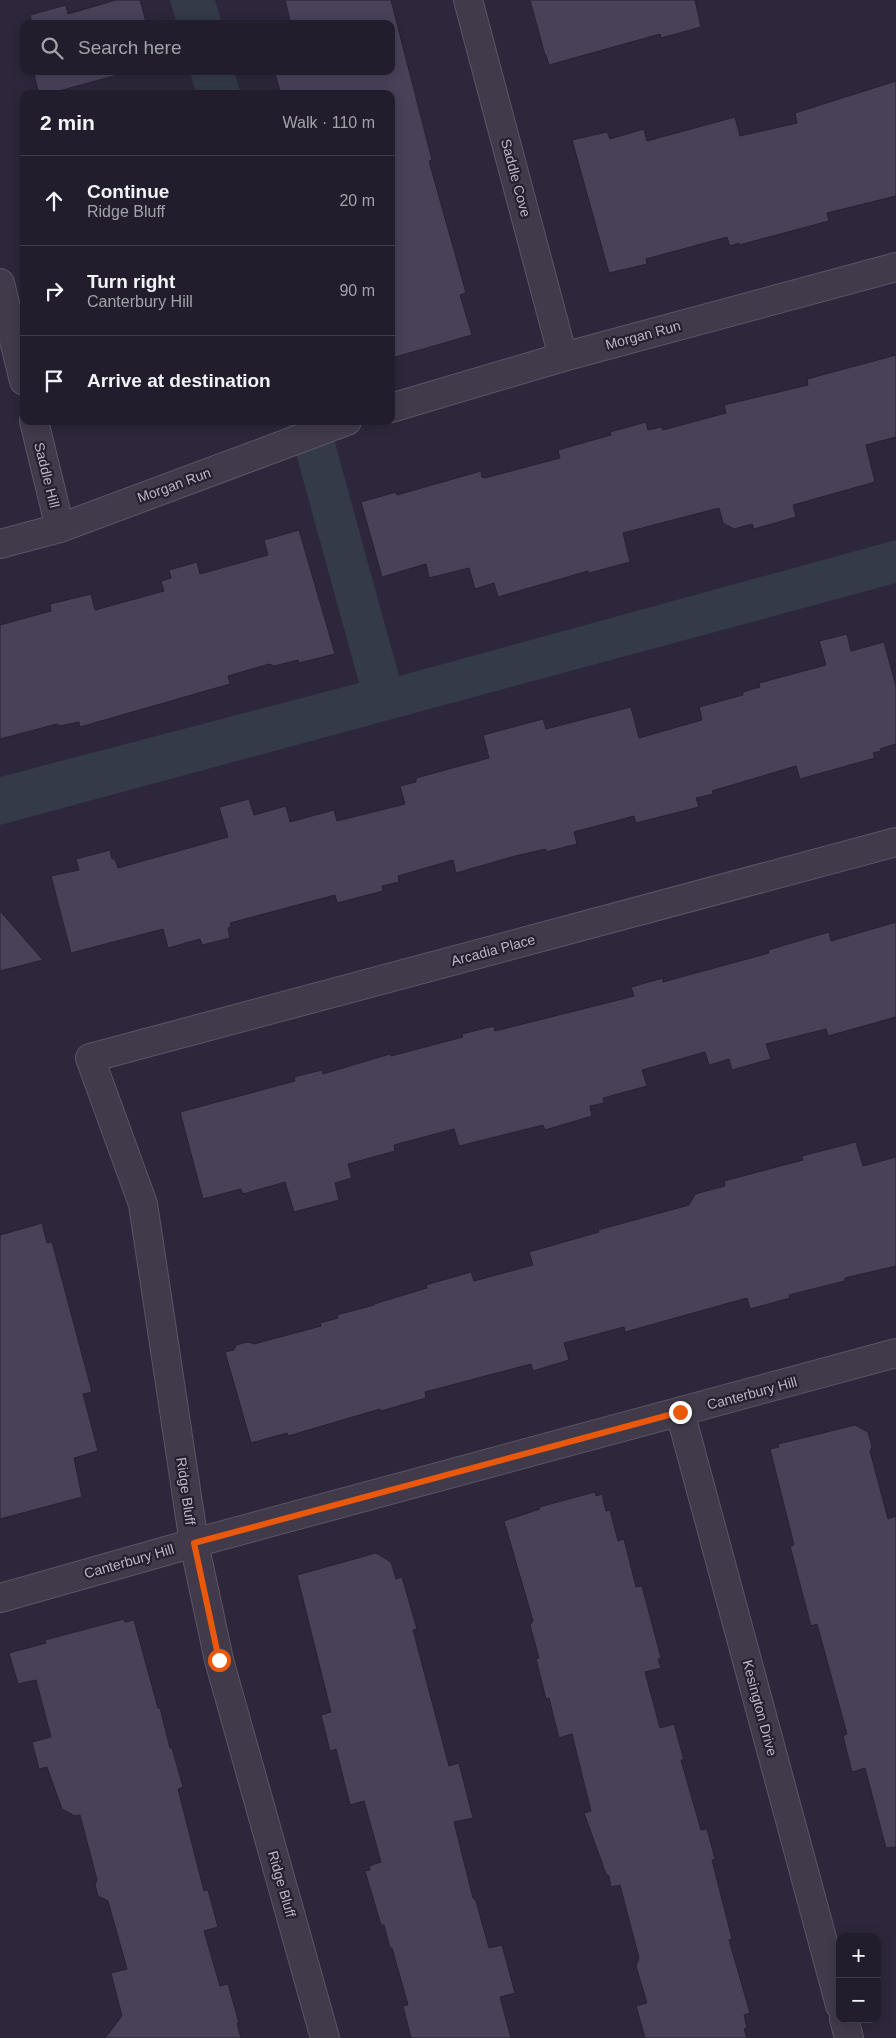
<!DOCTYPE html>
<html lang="en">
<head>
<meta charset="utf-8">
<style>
	:root { --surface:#221d2c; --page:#2a2634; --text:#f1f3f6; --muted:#a2a2a9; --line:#3f3b48 }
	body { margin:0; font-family:Helvetica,sans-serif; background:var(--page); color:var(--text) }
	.controls { position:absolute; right:15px; bottom:15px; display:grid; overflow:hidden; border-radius:10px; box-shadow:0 2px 12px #0003 }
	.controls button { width:45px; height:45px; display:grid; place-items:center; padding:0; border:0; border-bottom:1px solid var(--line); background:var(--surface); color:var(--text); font:25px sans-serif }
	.stop { position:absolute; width:15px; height:15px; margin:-11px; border:4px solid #ea580c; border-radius:50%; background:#fff }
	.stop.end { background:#ea580c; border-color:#fff; box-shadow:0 1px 5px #0008 }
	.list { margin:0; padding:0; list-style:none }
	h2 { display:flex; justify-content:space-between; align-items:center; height:65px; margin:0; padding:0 20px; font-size:21px }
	h2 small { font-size:16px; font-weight:400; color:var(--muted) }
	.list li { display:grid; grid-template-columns:32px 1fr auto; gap:15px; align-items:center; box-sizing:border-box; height:90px; padding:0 20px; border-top:1px solid var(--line) }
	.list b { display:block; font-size:19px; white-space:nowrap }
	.list p { margin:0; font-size:16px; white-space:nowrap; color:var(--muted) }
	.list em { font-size:16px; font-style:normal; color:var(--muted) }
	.icon { flex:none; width:28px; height:28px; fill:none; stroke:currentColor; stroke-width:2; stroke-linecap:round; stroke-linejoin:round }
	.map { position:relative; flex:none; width:896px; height:2038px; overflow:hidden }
	.search { position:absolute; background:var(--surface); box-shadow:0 2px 12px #0003; left:20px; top:20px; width:375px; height:55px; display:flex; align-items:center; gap:12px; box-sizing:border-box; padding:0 18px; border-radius:10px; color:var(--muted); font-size:19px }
	.panel { position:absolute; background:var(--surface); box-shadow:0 2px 12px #0003; left:20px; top:90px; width:375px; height:335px; border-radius:10px }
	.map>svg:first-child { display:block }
</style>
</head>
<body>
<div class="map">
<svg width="896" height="2038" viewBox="0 0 896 2038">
	<rect width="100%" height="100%" fill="#2e273b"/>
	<!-- green -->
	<g fill="#333a48">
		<path d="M170,0h45l7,24h-45z"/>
		<path d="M190,71h44l7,23h-45z"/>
		<path d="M287,421h42l70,255 497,-136v43l-896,242v-48l359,-94z"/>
	</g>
	<!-- building -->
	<g fill="#494158" stroke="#282132">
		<path d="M116,0h24l6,22 7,-2 1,4h-122l-2,-9 36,-10 2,9z"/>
		<path d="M285,0h106l41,160 -3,1 37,132 -6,2 12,40 -77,22 -4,-16v-247h-110l-7,-23h117v-47h-100z"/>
		<path d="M530,0h165l6,27 -40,11 -1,-4 -111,31 -3,-10h-1z"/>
		<path d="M33,71h99l-84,23h-9z"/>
		<path d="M896,81v115l-69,17 2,8 -90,24v-2l-9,3 -3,-9 -81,22 1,5 -38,9 -37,-133 35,-8 3,7 34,-10 3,12 88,-24 5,19 57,-13 -2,-10z"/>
		<path d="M896,355v82l-30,8 9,37 -82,23 3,12 -42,12 -2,-5 -18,5 -11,-6 -4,-15 -96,25 7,29 -41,11 -1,-2 -90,26 -4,-14 -19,6 -6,-21 -40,10 -3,-14 -44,13 -21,-75 35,-10 1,3 84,-24 1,6 3,1 75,-20 -2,-8 53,-15 -1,-3 36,-10 2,8 13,-3 2,3 63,-17 -2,-8 84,-20 -1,-6z"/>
		<path d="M299,530l36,124 -36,9 -1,-3 -24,6 -5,-2 -41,12 2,8 -150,43 -1,-5 -19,4 -3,-2 -57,15v-114l51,-14 -1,-7 41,-10 4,16 69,-19 -3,-10 10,-3 -2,-8 28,-8 3,12 68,-19 -4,-15z"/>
		<path d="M847,634l4,17 33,-9 12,44v58l-16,5 1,2 -8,2 2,5 -75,21 -4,-13 -84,25 1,3 -17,4 3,9 -63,16 -2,-7 -60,16 3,12 -31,8v-3l-31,7 -59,17 -3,-13 -55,16 1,6 -17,4 1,5 -46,12 -2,-8 -105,28 1,4 -3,1 2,10 -28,7 -2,-6 -32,9 -5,-19 -92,24 -20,-77 28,-6 -3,-11 34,-9 2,9h3l3,9 110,-31 -9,-30 30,-8 5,16 32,-9 4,16 44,-12 3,11 68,-17 -5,-18 16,-4v-4l73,-20 -6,-23 60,-16 3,10 85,-22 8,31 63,-18 -3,-13 44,-12v-3l17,-5 -1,-4 67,-18 -7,-24z"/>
		<path d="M0,911l43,49 -43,11z"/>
		<path d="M896,922v95l-68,19 -2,-7 -60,15 5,15 -39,11 -3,-11 -20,6 -4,-13 -63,18 5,16 -44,12 1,5 -14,3 2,10 -47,14 -2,-5 -84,21 -5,-17 -60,16 1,6 -47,13 4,14 -17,5 4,17 -45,12 -9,-30 -42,12 -2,-5 -38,10 -23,-87 115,-31 -1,-4 28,-7 1,4 67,-20 1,2 72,-19 -1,-3 32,-8 1,5 139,-35 -3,-9 32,-9v4l106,-29 -1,-3 61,-18 2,9z"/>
		<path d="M856,1142l7,24 33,-9v109l-51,12v3l-56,14 1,3 -40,11 -3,-11 -122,34 -1,-5 -60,16 5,17 -36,11 -2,-7 -106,28 1,6 -45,13 -1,-2 -92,27 -1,-3 -36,10 -26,-91 9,-2 2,-5 12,-3 6,2 67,-18 -1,-3 18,-5 -1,-3 37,-10v-1l53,-16 -1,-3 45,-13 3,9 59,-16 -4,-13 70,-20 -1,-2 91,-25 6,-11 30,-8 -1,-5 79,-21 -1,-4z"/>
		<path d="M42,1223l5,20 5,-1 40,150 -9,2 15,57 -24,7 8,39 -82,22v-284z"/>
		<path d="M855,1425l13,7 4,15 -2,4 18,68 8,-3v331l-10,1 -21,-80 -13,4 -9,-36 4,-2 -30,-110 -6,2 -21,-80 4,-1 -24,-96 9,-2 -1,-3z"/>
		<path d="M595,1492l1,4 6,-2 4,17 4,-1 8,31 6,-2 12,48 6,-1 19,72 -3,1 3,9 -16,4 15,56 14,-4 10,36h-3l20,70 6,-1 8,30 -3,1 20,79 -3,1 21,73 -6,2 3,13 -3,1 3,9h-102l-9,-32 11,-3 -11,-37 3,-8 -19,-73 -9,2 -2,-11 -3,-2 -22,-61 7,-2 -19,-77 -13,4 -10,-40 -3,1 -10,-40 3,-1 -9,-33 3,-4 -29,-100 36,-12 -1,-2z"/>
		<path d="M376,1553l15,9 5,17 6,-2 15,52 -4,1 36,136 10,-3 14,55 -19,4 19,76 3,3 13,47 13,-3 13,48 -15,4 11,41h-100l-8,-32 5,-1 -16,-57h-2l-6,-23h-3l-16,-54 5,-1 -1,-4 12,-4 -17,-61 -14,4 -14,-56 -6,2 -9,-36 10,-3 -34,-137z"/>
		<path d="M124,1619l1,3 9,-2 24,88h2l10,40h2l11,39 -5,2 26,102 4,-1 10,37 -14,4 16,55 8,-2 11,39h-2l4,15h-136l17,-22 -11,-43 16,-4 -19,-68 -10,-5 -3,-11 2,-5 -17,-65 -5,1 -13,-7 -15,-42 -8,2 -7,-27 19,-5 -15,-57 -18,4 -9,-31 37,-10 -1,-3z"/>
	</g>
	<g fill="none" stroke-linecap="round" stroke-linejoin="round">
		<!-- minor casing -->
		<g stroke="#5c5566" stroke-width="30">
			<g id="minor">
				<path d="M468,0l95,357"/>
				<path d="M0,283l24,98"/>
				<path d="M391,408l172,-51 333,-90"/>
				<path d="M34,421l26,107"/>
				<path d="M0,544l60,-16 287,-107"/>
				<path d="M680,1412l160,593"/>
				<path d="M0,1598l194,-55 702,-190"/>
				<path d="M844,2019l5,19"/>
				<path d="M325,2038l-106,-378 -25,-117 -51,-339 -53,-146 806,-216"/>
			</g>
		</g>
		<!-- minor -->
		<use href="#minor" stroke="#413a4b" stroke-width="28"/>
	</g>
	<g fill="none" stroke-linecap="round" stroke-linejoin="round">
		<!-- route -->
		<path stroke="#ea580c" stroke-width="6" d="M219,1660l-25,-117 486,-131"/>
	</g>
	<g text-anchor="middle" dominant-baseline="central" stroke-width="4.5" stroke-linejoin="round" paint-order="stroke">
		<!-- street labels -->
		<g font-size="14" fill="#bdb6c7" stroke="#261f30">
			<text transform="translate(516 178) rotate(75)">Saddle Cove</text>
			<text transform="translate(643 335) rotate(-15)">Morgan Run</text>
			<text transform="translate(47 475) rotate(76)">Saddle Hill</text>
			<text transform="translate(174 485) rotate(-20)">Morgan Run</text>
			<text transform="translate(493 950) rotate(-15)">Arcadia Place</text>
			<text transform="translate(752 1393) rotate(-15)">Canterbury Hill</text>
			<text transform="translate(186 1491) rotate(82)">Ridge Bluff</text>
			<text transform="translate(129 1561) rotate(-16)">Canterbury Hill</text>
			<text transform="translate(760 1708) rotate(75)">Kesington Drive</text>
			<text transform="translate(282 1884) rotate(74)">Ridge Bluff</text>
		</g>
	</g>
</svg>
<div class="controls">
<button>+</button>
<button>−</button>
</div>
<div class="stop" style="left:219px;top:1660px"></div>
<div class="stop end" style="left:680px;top:1412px"></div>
<div class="search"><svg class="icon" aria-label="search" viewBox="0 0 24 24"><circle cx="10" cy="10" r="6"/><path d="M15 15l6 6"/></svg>Search here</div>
<section class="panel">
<h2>2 min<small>Walk · 110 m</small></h2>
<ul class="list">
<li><svg class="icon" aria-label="ahead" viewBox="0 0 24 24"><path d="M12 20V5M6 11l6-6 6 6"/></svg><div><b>Continue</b><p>Ridge Bluff</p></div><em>20 m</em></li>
<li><svg class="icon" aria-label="right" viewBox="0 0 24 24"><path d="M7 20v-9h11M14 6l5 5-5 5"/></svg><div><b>Turn right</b><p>Canterbury Hill</p></div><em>90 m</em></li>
<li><svg class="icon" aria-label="arrive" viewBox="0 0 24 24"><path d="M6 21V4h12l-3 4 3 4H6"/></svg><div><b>Arrive at destination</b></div></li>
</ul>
</section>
</div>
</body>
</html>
